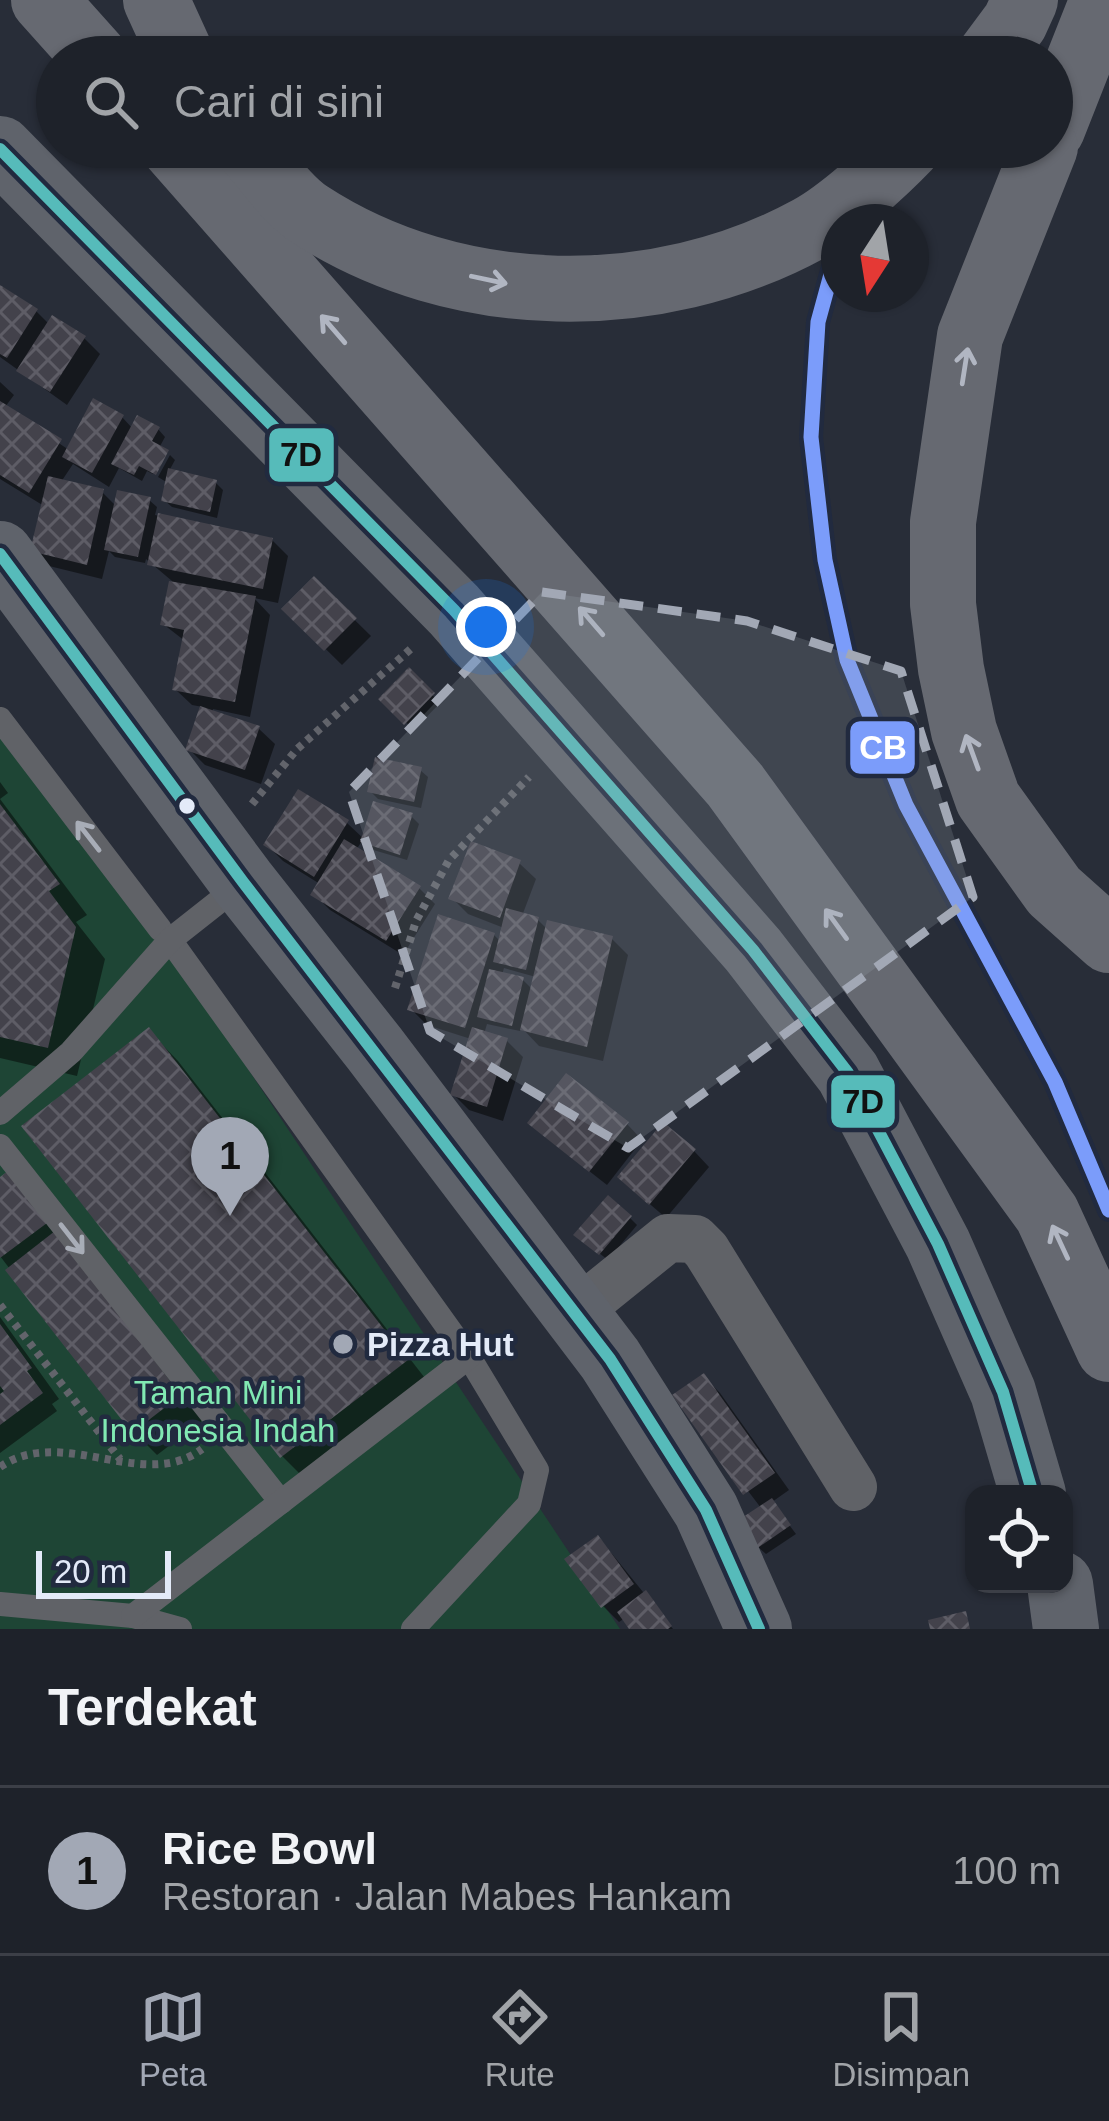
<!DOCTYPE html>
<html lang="id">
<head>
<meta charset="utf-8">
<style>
	:root { --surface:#1e222a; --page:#2b2f36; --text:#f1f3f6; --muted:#a1a4a8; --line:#3c3f47; --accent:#a2a8b5 }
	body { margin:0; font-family:Helvetica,sans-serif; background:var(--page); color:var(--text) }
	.controls { position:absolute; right:36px; bottom:36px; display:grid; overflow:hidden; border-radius:24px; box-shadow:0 3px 9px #0004 }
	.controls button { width:108px; height:108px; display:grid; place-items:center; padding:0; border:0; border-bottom:3px solid var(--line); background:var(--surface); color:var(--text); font:60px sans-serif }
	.compass { position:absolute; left:821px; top:204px; width:108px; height:108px; border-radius:50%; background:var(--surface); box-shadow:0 3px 9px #0004; rotate:192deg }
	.scale { position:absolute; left:36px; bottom:30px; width:135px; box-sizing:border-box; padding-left:12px; border:6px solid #e3eaf8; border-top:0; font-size:33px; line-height:42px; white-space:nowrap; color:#e3eaf8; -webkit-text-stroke:9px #212a3f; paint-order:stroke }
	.you { position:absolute; left:486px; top:627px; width:42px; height:42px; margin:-30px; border:9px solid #fff; border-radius:50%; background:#1a73e8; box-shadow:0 0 0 18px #1a73e833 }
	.badge { display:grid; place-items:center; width:78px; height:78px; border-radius:50%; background:var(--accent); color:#111; font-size:39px; font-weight:700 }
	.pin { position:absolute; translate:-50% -99px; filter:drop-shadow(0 3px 6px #0008) }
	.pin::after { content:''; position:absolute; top:63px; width:42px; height:36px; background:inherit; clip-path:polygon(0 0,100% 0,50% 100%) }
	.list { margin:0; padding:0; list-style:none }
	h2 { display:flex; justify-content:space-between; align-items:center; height:156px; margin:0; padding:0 48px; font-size:51px }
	h2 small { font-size:39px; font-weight:400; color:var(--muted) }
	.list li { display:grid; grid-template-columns:78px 1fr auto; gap:36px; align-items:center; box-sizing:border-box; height:168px; padding:0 48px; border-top:3px solid var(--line) }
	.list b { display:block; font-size:45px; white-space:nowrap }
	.list p { margin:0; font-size:39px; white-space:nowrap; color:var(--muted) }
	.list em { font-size:39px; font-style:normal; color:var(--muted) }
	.icon { flex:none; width:66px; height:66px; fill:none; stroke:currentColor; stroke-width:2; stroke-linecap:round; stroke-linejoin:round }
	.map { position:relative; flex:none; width:1109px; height:1629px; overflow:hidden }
	.search { position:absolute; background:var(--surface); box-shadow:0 3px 9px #0004; left:36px; right:36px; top:36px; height:132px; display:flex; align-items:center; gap:30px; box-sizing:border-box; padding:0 42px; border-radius:66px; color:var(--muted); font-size:45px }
	.sheet { height:324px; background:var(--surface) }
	nav { display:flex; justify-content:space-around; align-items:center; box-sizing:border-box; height:168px; border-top:3px solid var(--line); background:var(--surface); font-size:33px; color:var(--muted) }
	nav a { display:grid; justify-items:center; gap:6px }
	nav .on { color:var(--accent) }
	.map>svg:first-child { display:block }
</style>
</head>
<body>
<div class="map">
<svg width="1109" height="1629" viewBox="0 0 1109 1629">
	<defs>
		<pattern id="building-cross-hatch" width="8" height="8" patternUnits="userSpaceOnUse" patternTransform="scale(3)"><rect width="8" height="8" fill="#43424b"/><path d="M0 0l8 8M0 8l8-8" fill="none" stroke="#5e5d66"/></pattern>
	</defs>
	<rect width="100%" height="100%" fill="#282d38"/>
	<!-- green -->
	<path fill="#1e4535" d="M0,734l165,210 455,685h-620z"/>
	<!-- shadow -->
	<g fill="#0007" fill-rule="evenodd">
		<path d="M0,292l36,19 13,13 35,14 16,16 -33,51 -67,-48z"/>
		<path d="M0,382l14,13 -9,12 64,43 53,-33 11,12h25l7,8 -6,11 6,4 -12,22 -6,-3 -5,10 -23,-13 -10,19 -36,-23 -12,18 41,10 14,14 33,-6 8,7 -2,8 117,25 16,16 -10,47 -24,-5 16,17 -20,102 -37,-8 -1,4 46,15 17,16 -14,40 -56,-19 -16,-16 14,-42 -11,-2 -17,-16 10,-48 -22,-17 9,-43 -26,-22 -1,4 -30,-6 -6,-6 -7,28 -53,-13 -16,-16 11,-44 -44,-27z"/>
		<path d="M170,455l5,5 -6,11 47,12 7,7 -6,28 -45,-11 -8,-7 4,-17 -10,-6z"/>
		<path d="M314,580l57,56 -29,29 -57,-56z"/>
		<path d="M409,671l31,32 -26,27 -32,-31z"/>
		<path d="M420,770l8,7 -7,31 -43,-9 -8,-8z"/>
		<path d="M0,782l8,11 -8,6 87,116 -11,7 29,37 -28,117 -77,-18z"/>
		<path d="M411,816l8,8 -12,36 -37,-11 -8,-8 -6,9 63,38 16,16 -32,51 -73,-45 -16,-16 6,-10 -37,-23 -16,-16 80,-22 17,16z"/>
		<path d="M519,863l17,16 -14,37 16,4 10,10 64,9 16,16 -25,106 -64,-15 -18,-19 -1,4 -33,-7 -3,10 23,7 16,16 -20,64 -34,-11 -16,-16 18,-55 -44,-14 -16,-16 83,-74 7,7 3,-14 -36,-14 -16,-16zM504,968l32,9 -3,13 -10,-10 -21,-5z"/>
		<path d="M149,1031l29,30 257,330 -123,95 -30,-30 -257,-330z"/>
		<path d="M627,1124l15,16 -35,45 -60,-47z"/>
		<path d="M694,1151l15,16 -43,51 -29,-25z"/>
		<path d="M8,1175l195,245 -46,35 -23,-23 -134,-176v-75z"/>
		<path d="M630,1218l7,7 -29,35 -23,-18z"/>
		<path d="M0,1317l59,82 -7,5 5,7 -57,42z"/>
		<path d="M704,1377l16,16 69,97 -17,12 24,32 -30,20 -8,-7 3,-39 -85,-112z"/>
		<path d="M597,1539l16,16 60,74h-40l-8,-11 -6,4 -16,-16z"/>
	</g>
	<!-- building -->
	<g fill="url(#building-cross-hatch)">
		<path d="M0,285l38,24 -31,49 -7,-4z"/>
		<path d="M52,315l34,21 -36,56 -34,-21z"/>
		<path d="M93,398l31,17 -32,58 -30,-16z"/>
		<path d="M0,401l62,38 -33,54 -29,-18z"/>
		<path d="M137,415l23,12 -8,14 17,9 -13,25 -17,-9 -5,9 -23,-11z"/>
		<path d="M168,468l49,12 -7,32 -49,-11z"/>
		<path d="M48,476l56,13 -17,76 -57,-14z"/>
		<path d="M117,490l34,7 -13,60 -34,-7z"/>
		<path d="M158,513l115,25 -10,51 -116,-24z"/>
		<path d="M314,576l43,42 -33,33 -43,-42z"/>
		<path d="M169,581l87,15 -21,106 -63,-12 12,-60 -24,-5z"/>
		<path d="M409,667l26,26 -31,32 -26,-26z"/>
		<path d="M200,706l60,20 -15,44 -60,-20z"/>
		<path d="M375,757l47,10 -8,35 -47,-10z"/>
		<path d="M298,789l51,31 -35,57 -51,-32z"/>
		<path d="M373,801l40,12 -13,42 -40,-13z"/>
		<path d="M0,804l60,80 -11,7 27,36 -28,121 -48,-11z"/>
		<path d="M344,839l77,47 -35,55 -76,-46z"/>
		<path d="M471,841l50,19 -21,58 -52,-19z"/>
		<path d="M506,908l33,9 -13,53 -33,-8z"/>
		<path d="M438,914l57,19 -30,95 -58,-18z"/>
		<path d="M547,920l66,16 -26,111 -67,-17z"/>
		<path d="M489,969l35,8 -12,49 -35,-9z"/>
		<path d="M149,1027l259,333 -128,98 -259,-332z"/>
		<path d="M472,1027l36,11 -21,69 -37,-12z"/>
		<path d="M566,1073l63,49 -40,50 -62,-49z"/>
		<path d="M663,1122l33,27 -47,56 -32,-28z"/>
		<path d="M8,1171l39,52 -47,35v-81z"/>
		<path d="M608,1195l24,21 -33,39 -26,-20z"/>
		<path d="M55,1231l126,164 -49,38 -127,-163z"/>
		<path d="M0,1324l32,44 -5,3 16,22 -43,32v-31l4,-3 -4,-5z"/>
		<path d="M704,1373l71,100 -32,22 -71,-100z"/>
		<path d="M772,1498l19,27 -35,24 -19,-28z"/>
		<path d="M598,1535l36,49 -33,24 -37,-49z"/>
		<path d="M646,1590l26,36 -4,3h-39l-12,-17z"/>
		<path d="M966,1611l4,18h-40l-2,-9z"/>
	</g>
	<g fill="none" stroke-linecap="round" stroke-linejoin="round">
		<!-- path -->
		<g stroke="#62646b" stroke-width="8" stroke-dasharray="6 6" stroke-linecap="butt">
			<path d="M252,804l45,-55 116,-102"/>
			<path d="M395,988l21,-67 33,-61 80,-83"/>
			<path d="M0,1305l120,154"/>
			<path d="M0,1467c62,-43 144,26 202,-18"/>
		</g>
		<!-- lane -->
		<g stroke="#606267" stroke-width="24">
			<path d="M0,719l160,210"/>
			<path d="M170,940l299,417 68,113 -8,34 -116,125"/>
			<path d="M0,1113l71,-61 99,-112 71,-56"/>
			<path d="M0,1146l281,356"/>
			<path d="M0,1604l133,12 47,13"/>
			<path d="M133,1616l336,-259"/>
		</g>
		<!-- street -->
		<path stroke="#606267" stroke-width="48" d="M575,1313l93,-75 27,1 11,11 147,237"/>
		<!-- primary -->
		<g stroke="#5f636b" stroke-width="66">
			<path d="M0,149l454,461 299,340 95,123 90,171 65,148 30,102"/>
			<path d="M0,554l243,328 131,166 236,311 96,151 53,119"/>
			<path d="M1060,1584l6,45"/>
		</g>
		<!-- highway -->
		<g stroke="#666971" stroke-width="66">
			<path d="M44,0l51,57"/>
			<path d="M156,0l26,57"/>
			<path d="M989,57l26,-35 10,-22"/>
			<path d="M1052,129l51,-129"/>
			<path d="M174,147l561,638 312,429 62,135"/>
			<path d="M247,147c19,21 39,52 62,67 147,96 348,98 500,15 31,-17 74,-56 99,-82"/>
			<path d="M1045,147l-75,189 -27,186v82l8,65 13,62 24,68 66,92 55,49"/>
		</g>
		<!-- bus-1 casing -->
		<g stroke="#212a3f" stroke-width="21">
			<g id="bus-1">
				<path d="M0,149l454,461 299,340 95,123 90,171 65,148 30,102"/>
				<path d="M0,554l243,328 367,477 96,151 53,119"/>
			</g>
		</g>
		<!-- bus-1 -->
		<use href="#bus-1" stroke="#56bbba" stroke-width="12"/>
		<!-- rail-1 casing -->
		<g stroke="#212a3f" stroke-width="24">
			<path id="rail-1" d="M839,245l-21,77 -7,115 14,123 22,100 59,145 149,277 54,128"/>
		</g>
		<!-- rail-1 -->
		<use href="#rail-1" stroke="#7b9cfa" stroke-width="15"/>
	</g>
	<!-- one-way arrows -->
	<defs><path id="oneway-shaft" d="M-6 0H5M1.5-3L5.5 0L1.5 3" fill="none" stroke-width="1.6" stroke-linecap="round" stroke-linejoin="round" transform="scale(3)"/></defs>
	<g stroke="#b1b6c2">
		<use href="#oneway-shaft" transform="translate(489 280) rotate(12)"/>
		<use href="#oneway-shaft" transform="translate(333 329) rotate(-131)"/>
		<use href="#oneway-shaft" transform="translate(965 366) rotate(-81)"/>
		<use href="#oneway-shaft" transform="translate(591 621) rotate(-131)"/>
		<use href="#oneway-shaft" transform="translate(972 752) rotate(-110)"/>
		<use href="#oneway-shaft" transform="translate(836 924) rotate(-126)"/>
		<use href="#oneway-shaft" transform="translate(1060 1242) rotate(-115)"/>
	</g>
	<g stroke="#a8adb7">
		<use href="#oneway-shaft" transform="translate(88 836) rotate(-128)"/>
		<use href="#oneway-shaft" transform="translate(72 1239) rotate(52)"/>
	</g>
	<!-- marked area -->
	<path fill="#a2a8b5" fill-opacity="0.2" stroke="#a2a8b5" stroke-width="9" stroke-dasharray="24 15" stroke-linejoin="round" d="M542,592l205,29 154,50 72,226 -345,251 -198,-117 -81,-239z"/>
	<!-- markers -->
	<circle fill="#e3eaf8" stroke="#212a3f" stroke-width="4.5" cx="187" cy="806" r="10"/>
	<circle fill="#a2a8b5" stroke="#212a3f" stroke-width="4.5" cx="343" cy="1344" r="12"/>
	<g text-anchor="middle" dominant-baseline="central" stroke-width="9" stroke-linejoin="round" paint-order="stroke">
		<!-- poi labels -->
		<g font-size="33" font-weight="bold" fill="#e3eaf8" stroke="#212a3f" text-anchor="start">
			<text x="367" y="1344">Pizza Hut</text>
		</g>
		<!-- park labels -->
		<g font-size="33" fill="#81e9b3" stroke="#212a3f">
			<text x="218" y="1392">Taman Mini<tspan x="218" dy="38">Indonesia Indah</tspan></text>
		</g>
	</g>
	<g stroke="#212a3f" stroke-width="4.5">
		<rect x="267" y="426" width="69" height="58" rx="12" fill="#56bbba"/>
		<rect x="848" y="719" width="69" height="57" rx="12" fill="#7b9cfa"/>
		<rect x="829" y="1073" width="68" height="57" rx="12" fill="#56bbba"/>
	</g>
	<g font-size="33" text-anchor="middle" font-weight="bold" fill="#fff">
		<text x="883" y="759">CB</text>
	</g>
	<g font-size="33" text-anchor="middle" font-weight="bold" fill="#111">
		<text x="301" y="466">7D</text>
		<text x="863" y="1113">7D</text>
	</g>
</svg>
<div class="controls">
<button><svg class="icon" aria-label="locate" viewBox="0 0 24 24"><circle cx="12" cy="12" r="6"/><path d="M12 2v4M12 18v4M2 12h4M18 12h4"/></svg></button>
</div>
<svg class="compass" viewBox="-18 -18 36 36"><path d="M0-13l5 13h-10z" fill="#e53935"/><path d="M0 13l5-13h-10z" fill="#a1a4a8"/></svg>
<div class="scale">20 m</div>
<div class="you"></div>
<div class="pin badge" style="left:230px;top:1216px">1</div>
<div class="search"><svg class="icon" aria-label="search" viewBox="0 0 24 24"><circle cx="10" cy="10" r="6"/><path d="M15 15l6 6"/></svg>Cari di sini</div>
</div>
<section class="sheet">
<h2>Terdekat<small></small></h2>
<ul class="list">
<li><span class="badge">1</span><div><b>Rice Bowl</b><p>Restoran · Jalan Mabes Hankam</p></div><em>100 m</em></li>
</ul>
</section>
<nav>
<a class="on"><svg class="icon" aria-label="map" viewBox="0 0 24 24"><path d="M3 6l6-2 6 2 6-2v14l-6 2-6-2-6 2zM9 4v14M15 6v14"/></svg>Peta</a>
<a><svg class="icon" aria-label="directions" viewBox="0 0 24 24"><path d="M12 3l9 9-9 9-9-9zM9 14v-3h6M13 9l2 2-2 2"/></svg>Rute</a>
<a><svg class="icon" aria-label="saved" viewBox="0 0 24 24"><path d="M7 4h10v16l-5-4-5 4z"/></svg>Disimpan</a>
</nav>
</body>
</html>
